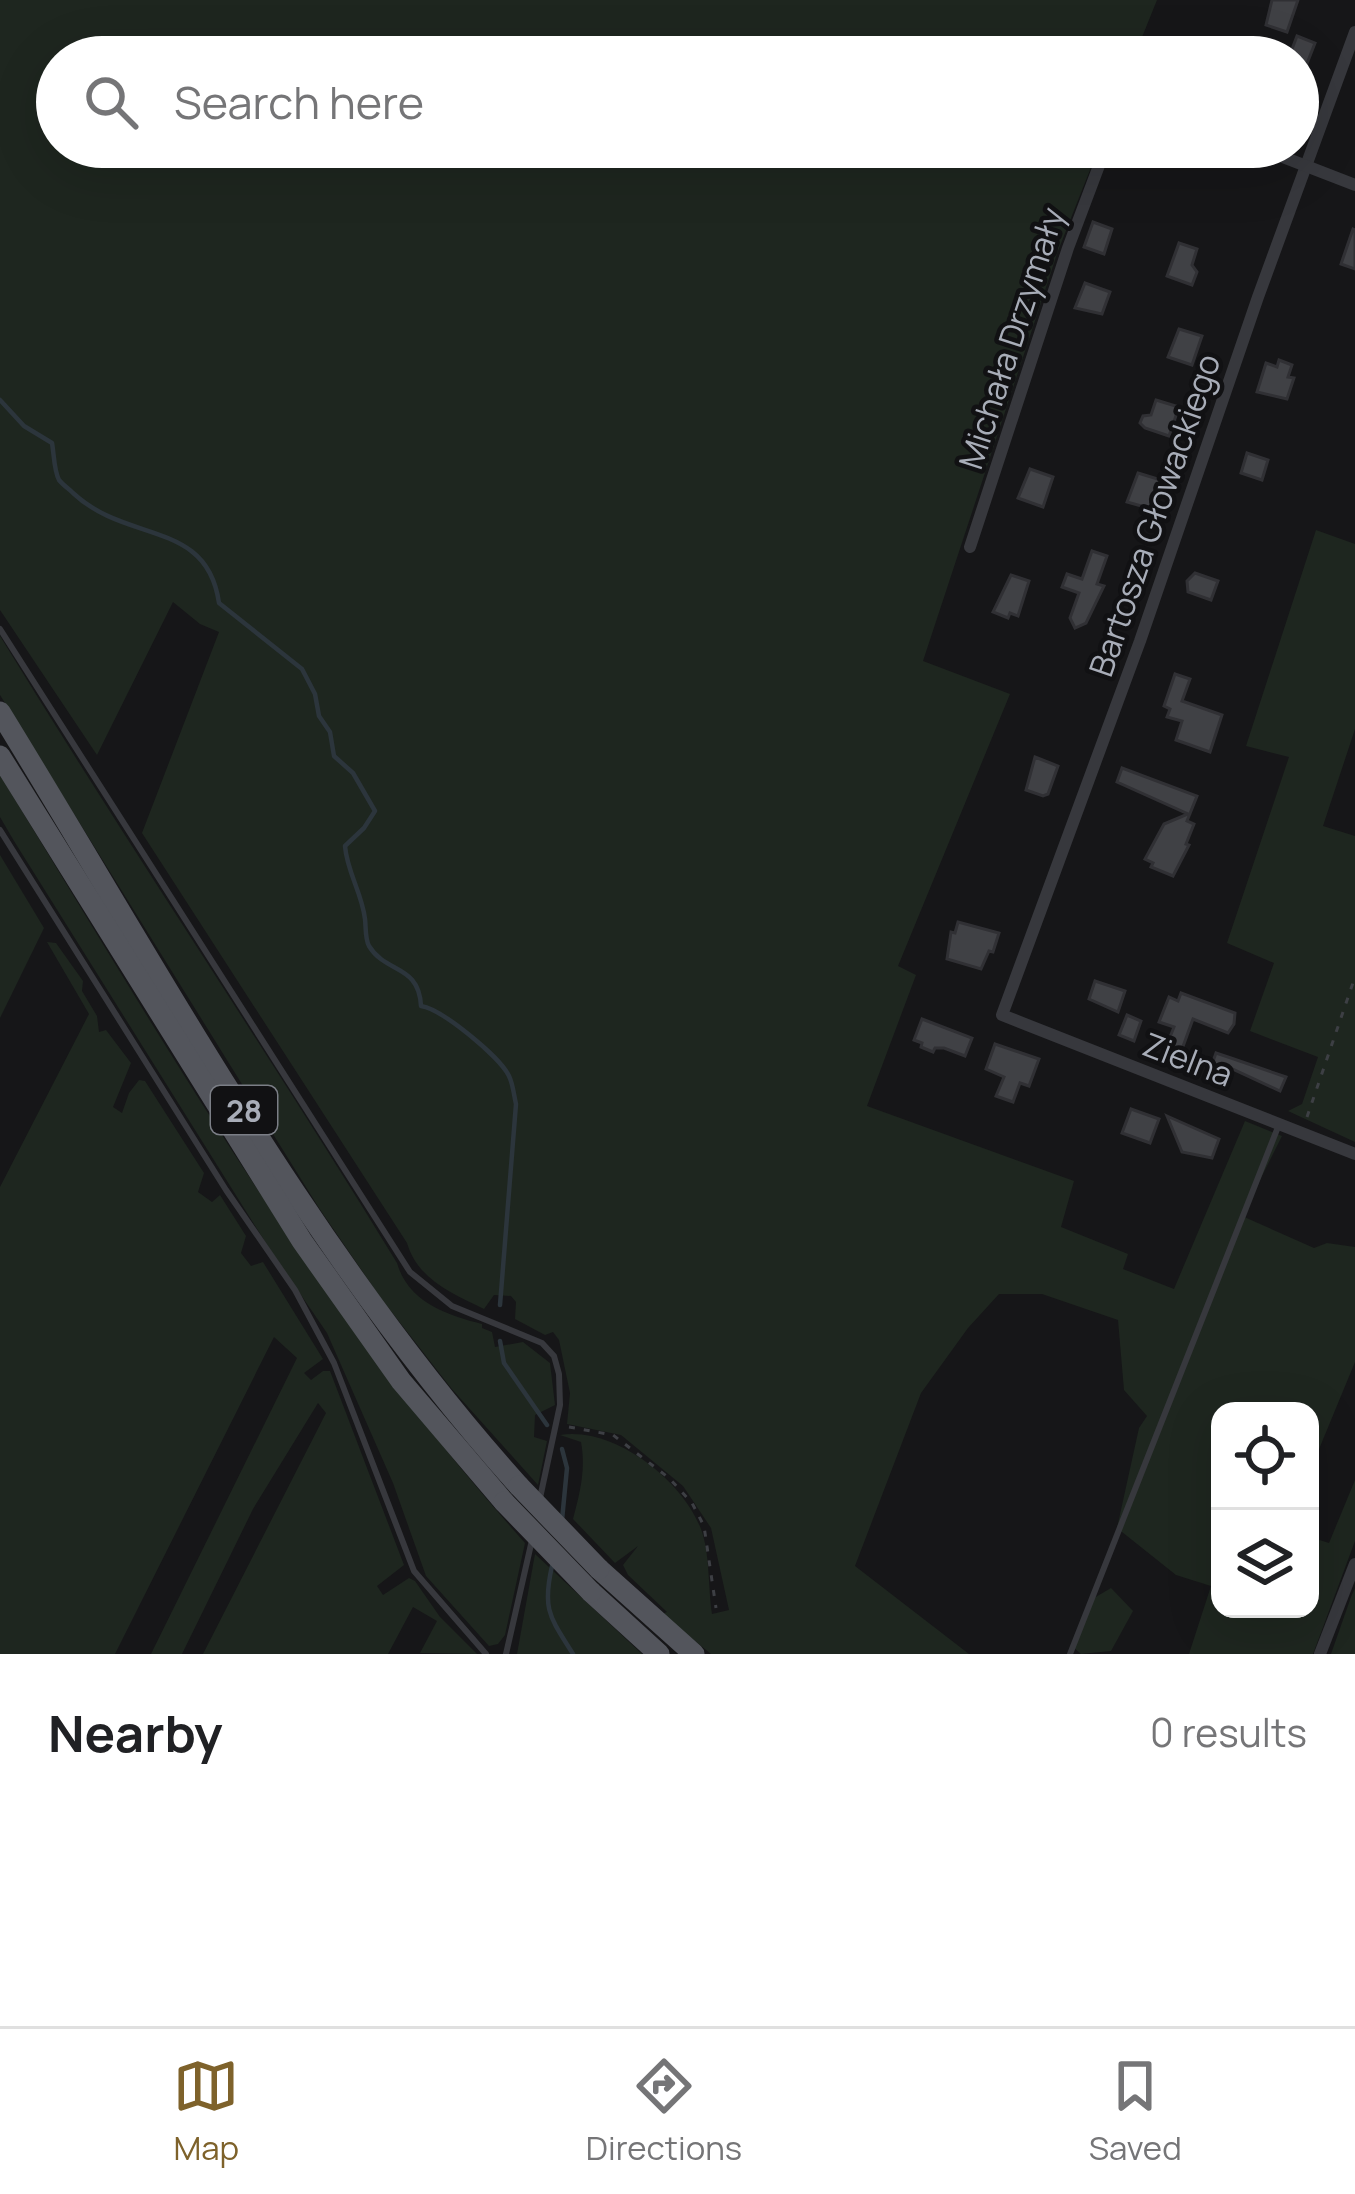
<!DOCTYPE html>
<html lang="en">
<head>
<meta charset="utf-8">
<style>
	:root { --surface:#fff; --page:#f6f6f6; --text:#202124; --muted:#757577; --line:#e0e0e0; --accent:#7e622b }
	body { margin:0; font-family:Manrope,sans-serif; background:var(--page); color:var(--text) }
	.controls { position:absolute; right:36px; bottom:36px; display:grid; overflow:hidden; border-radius:24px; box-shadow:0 12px 48px #0002 }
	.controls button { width:108px; height:108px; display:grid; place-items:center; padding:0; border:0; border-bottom:3px solid var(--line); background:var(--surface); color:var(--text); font:60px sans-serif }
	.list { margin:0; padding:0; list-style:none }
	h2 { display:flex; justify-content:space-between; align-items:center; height:156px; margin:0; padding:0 48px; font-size:51px }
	h2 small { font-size:39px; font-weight:400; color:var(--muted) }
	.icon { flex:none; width:66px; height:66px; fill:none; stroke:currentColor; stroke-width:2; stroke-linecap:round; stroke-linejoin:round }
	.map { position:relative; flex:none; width:1355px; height:1654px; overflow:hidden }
	.search { position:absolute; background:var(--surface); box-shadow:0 12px 48px #0002; left:36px; right:36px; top:36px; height:132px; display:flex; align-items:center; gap:30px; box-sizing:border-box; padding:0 42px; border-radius:66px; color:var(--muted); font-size:45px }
	.sheet { height:372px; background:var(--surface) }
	nav { display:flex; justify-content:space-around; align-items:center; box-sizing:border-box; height:168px; border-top:3px solid var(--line); background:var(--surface); font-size:33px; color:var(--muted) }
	nav a { display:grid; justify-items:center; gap:6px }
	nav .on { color:var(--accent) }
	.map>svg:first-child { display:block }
</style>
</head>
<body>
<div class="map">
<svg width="1355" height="1654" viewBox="0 0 1355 1654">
	<rect width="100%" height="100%" fill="#161618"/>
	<!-- green -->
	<g fill="#1e261f">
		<path d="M0,0h1157l-23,57h-1077v90h1042l-41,104 -135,410 87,33 -112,272 18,9 -49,131 207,75 -13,46 67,27 -5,15 51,20 71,-168 37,15 -40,80 72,32 13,-5 28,4v115l-45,109v-60h-90v198h90v-72l19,6 26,-63v61l-42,113h-124l22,-68 -35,-11 -59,-47 22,-100 8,-12 -23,-26 -6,-70 -76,-26h-43l-31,34 -47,65 -66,173 114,88h-258l-49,-40 5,-2 -39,-37 -5,-10 15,-19 -23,17 -42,-44c7,-26 13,-50 8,-77l-21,-7c53,-9 122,44 141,94 9,24 7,58 11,85l17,-4 -18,-82 -28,-42 -62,-51 -54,-11 3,-31 -11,-53 -6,-8 -8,3 -30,-16 1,-17 -5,-6 -17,-1 -10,14c-32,-16 -66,-29 -77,-66l-265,-410 77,-201 -19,-8 -27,-22 -76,153 -97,-145z"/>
		<path d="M1316,530l39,14v185l-32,97 32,10v306l-67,-31 14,-7 16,-47 -68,-26 24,-68 -47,-20 62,-186 -43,-11z"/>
		<path d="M0,636c129,211 268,416 397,627 11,39 50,52 85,61v4l10,4 3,15 28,-5 27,21 5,42 -20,10 -1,22 13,4 -9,44 -87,-97 -71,-91 -61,-89 -319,-513z"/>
		<path d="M0,775c162,265 318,536 525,768l-20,92 -7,9 -9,2 -63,-70 -33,-93 -66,-150 -58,-85 -255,-407 -14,-24z"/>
		<path d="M0,855l44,73 -44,90z"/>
		<path d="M47,942l9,1 27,38 -1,10 15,25 2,16 7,-2 25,33 -18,44 9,6 7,-20 10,-13 6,1 59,92 -6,19 14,10 8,-7 26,41 -5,17 10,13 12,-4 60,97 -19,14 7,7 12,-9h7l74,194 -27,21 6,9 26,-17 6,3 25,36 37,37 -57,-1 17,-32 -24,-14 -25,47h-185l123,-241 -8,-10 -65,106 -71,145h-31l146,-296 -23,-21 -159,317h-115v-467l89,-173z"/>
		<path d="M535,1554l107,100h-125z"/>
		<path d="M1111,1588l22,23 -22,40 -30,3 -8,-7 21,-49z"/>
		<path d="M1355,1588v66h-24l20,-57z"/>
	</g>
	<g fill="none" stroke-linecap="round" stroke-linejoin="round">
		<!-- stream -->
		<g stroke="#2c353c" stroke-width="4.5">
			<path d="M0,400l24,26 28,17c2,11 2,28 7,37 4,5 10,9 14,13 54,51 134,26 146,110l83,66 13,25 4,22 11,16 4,24 19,17 22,38 -11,17 -19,18c2,26 17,47 20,73 1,8 0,20 4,27 17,28 50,18 52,60 21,3 79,51 88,70 4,8 5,20 7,28l-16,201"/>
			<path d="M500,1341l4,22 43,62"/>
			<path d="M562,1449l5,19 -5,52"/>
			<path d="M552,1566c-10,44 -2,51 21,88"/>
		</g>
	</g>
	<!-- building -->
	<g fill="#404145" stroke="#303034" stroke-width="3">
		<path d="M1272,0h26l-11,32 -21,-7z"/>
		<path d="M1297,36l18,7 -16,41 -1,-27h-9z"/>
		<path d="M1093,222l19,7 -8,25 -20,-7z"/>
		<path d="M1353,229l2,1v39l-14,-5z"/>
		<path d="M1179,243l18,6 -5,16 5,7 -5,13 -25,-9z"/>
		<path d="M1085,283l25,9 -8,22 -27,-6z"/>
		<path d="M1179,329l23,7 -10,29 -24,-8z"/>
		<path d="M1279,360l13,5 -4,12 6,1 -7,21 -30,-7 9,-29 11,4z"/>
		<path d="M1156,400l23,7 -10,29 -24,-8 -5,-5 3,-7 8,-1z"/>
		<path d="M1247,453l21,7 -6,20 -21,-7z"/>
		<path d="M1030,469l23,8 -10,30 -25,-9z"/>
		<path d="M1138,473l23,7 -9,29 -25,-7z"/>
		<path d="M1092,551l15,5 -10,28 7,2 -18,37 -11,5 -5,-10 9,-25 -17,-6 5,-13 15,5z"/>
		<path d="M1195,573l23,8 -7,19 -23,-8 -1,-11z"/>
		<path d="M1011,575l18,6 -11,35 -8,-3 -2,5 -15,-6z"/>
		<path d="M1175,674l15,5 -8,22 40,14 -12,37 -34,-12 6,-19 -15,-4 3,-8 -6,-3z"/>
		<path d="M1035,757l23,9 -10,28 -5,2 -17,-6z"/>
		<path d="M1122,768l75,28 -10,25 7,3 -8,20 3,1 -16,31 -22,-9 2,-4 -8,-4 19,-35 24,-10 -71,-32z"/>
		<path d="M958,922l41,11 -6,19 -4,-1 -8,18 -34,-10 4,-27 4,1z"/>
		<path d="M1095,981l30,10 -7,21 -29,-13z"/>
		<path d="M1181,993l54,20 -1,11 -6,9 -35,-14 -12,33 -15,-5 8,-20 -15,-5 10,-25 9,4z"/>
		<path d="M1127,1015l14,6 -7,20 -15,-6z"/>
		<path d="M922,1019l50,19 -7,18 -21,-8h-9l-2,4 -12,-5 1,-4 -8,-3z"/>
		<path d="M995,1044l44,15 -10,27 -9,-3 -7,19 -17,-6 8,-19 -18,-8z"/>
		<path d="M1216,1053l15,5 55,19 -6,14 -52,-24 -1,5 -16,-5z"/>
		<path d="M1131,1109l28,10 -9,24 -28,-10z"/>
		<path d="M1167,1116l52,23 -7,19 -30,-6z"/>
	</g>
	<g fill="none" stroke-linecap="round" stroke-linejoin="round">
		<!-- path -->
		<g stroke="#3d3f44" stroke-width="3" stroke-dasharray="6 9" stroke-linecap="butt">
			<path d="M1307,1117l48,-140"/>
			<path d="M569,1427l44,8 56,43 23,25 12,23 12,82"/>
		</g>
		<!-- service -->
		<g stroke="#37383d" stroke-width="6">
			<path d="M0,629l410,643 42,34 90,37 12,13 5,18 1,31 -20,93"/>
			<path d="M0,830l226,360 69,100 39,73 80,208 72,83"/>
			<path d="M506,1654l26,-114"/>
			<path d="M1070,1654l208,-527"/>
		</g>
		<!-- minor -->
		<g stroke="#37383d" stroke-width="12">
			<path d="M1355,32l-97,265 -118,344 -138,374 353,139"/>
			<path d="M1257,147l98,38"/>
			<path d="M970,547l98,-299 38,-101"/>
			<path d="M1320,1654l35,-90"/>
		</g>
		<!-- primary -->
		<g stroke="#53555c" stroke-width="21">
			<path d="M0,712c162,263 311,543 519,774"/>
			<path d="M0,756l302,485 99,140 103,121"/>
			<path d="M599,1569l95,85"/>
			<path d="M591,1592l68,62"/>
		</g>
		<!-- primary-bridge -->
		<g stroke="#53555c" stroke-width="21">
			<path d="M519,1486l80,83"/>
			<path d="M504,1502l87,90"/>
		</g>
	</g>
	<g text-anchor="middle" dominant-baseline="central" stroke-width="9" stroke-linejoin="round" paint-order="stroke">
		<!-- shield labels -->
		<rect fill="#111113" stroke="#7b7e86" stroke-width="3" x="211" y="1086" width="66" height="48" rx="9"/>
		<g font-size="30" font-weight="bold" fill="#a8adb8">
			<text x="244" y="1110">28</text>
		</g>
		<!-- street labels -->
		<g font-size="33" fill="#a8adb8" stroke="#111113">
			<text transform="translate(1011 338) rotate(-72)">Michała Drzymały</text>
			<text transform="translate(1154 515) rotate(-71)">Bartosza Głowackiego</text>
			<text transform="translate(1188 1059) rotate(21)">Zielna</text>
		</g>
	</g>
</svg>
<div class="controls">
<button><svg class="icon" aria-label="locate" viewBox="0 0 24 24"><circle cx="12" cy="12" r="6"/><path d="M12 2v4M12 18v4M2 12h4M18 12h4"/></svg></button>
<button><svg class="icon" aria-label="layers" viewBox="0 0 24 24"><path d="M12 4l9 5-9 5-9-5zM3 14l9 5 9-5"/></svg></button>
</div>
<div class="search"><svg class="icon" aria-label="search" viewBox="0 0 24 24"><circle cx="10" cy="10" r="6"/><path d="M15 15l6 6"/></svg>Search here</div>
</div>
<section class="sheet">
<h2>Nearby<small>0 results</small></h2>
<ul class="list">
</ul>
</section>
<nav>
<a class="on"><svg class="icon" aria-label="map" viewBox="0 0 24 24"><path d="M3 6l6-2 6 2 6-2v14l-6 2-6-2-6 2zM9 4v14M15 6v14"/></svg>Map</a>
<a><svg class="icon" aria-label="directions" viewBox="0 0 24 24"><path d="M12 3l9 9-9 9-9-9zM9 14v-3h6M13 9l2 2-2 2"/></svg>Directions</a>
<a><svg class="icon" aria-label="saved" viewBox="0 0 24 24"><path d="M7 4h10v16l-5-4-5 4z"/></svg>Saved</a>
</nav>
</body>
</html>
